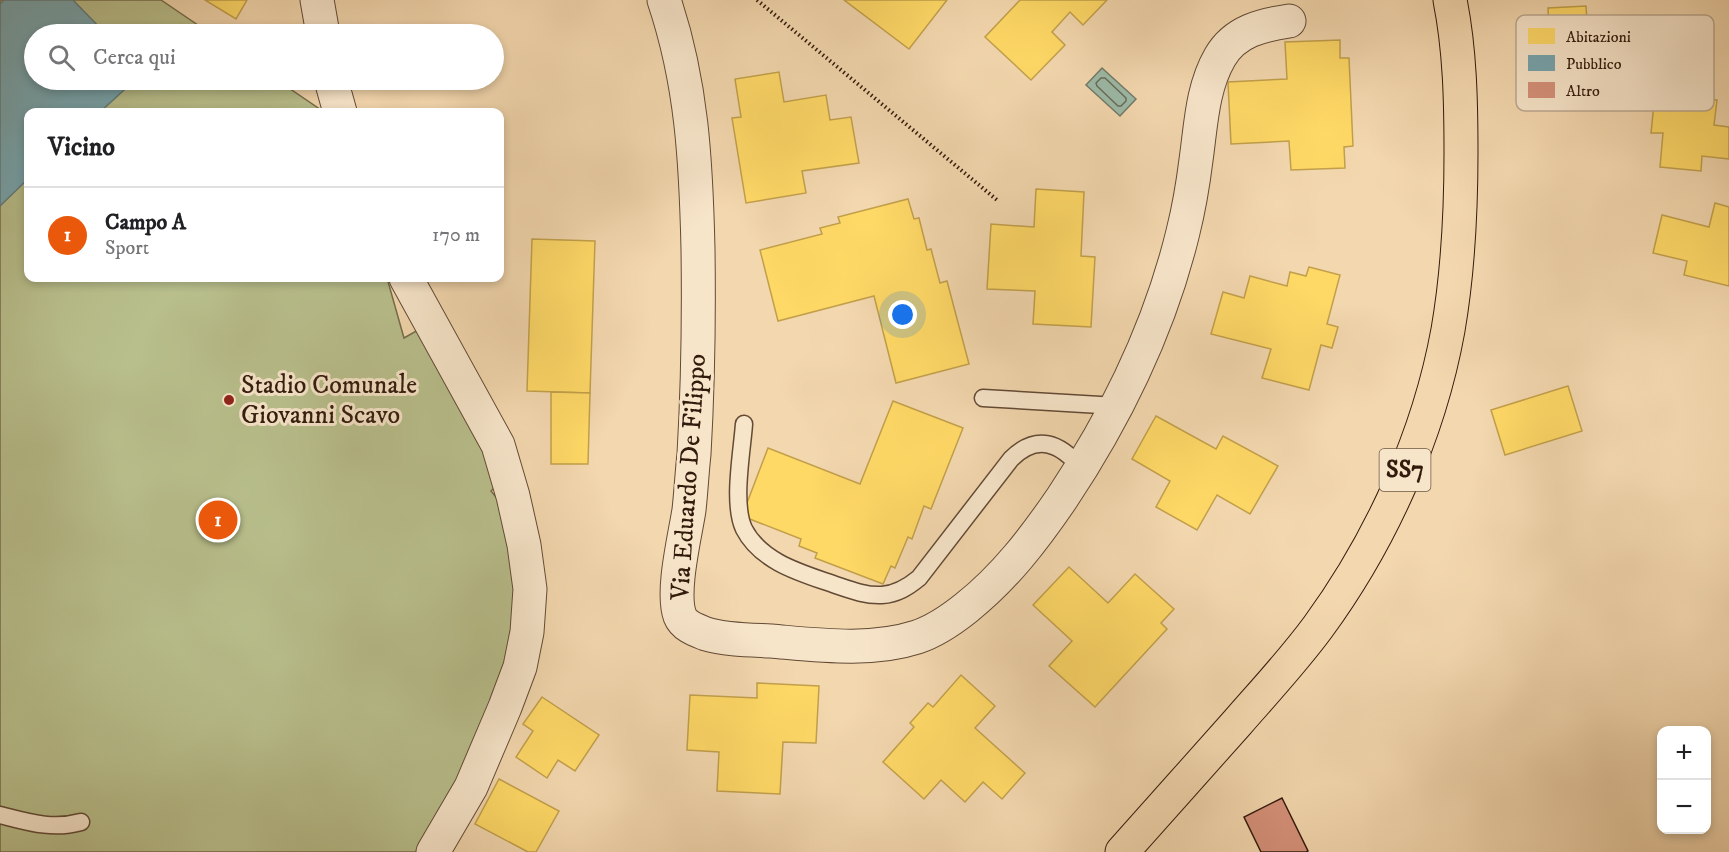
<!DOCTYPE html>
<html lang="it">
<head>
<meta charset="utf-8">
<style>
	:root { --surface:#fff; --page:#f6f6f6; --text:#202124; --muted:#757577; --line:#e0e0e0; --accent:#ea580c }
	body { margin:0; font-family:"IM FELL DW Pica",serif; background:var(--page); color:var(--text) }
	.controls { position:absolute; right:18px; bottom:18px; display:grid; overflow:hidden; border-radius:12px; box-shadow:0 3px 9px #0003 }
	.controls button { width:54px; height:54px; display:grid; place-items:center; padding:0; border:0; border-bottom:2px solid var(--line); background:var(--surface); color:var(--text); font:30px sans-serif }
	.you { position:absolute; left:903px; top:315px; width:21px; height:21px; margin:-15px; border:4px solid #fff; border-radius:50%; background:#1a73e8; box-shadow:0 0 0 9px #1a73e833 }
	.badge { display:grid; place-items:center; width:39px; height:39px; border-radius:50%; background:var(--accent); color:#fff; font-size:20px; font-weight:700 }
	.pin { position:absolute; translate:-50% -50%; border:3px solid #fff; box-shadow:0 2px 6px #0006 }
	.list { margin:0; padding:0; list-style:none }
	h2 { display:flex; justify-content:space-between; align-items:center; height:78px; margin:0; padding:0 24px; font-size:26px }
	h2 small { font-size:20px; font-weight:400; color:var(--muted) }
	.list li { display:grid; grid-template-columns:39px 1fr auto; gap:18px; align-items:center; box-sizing:border-box; height:96px; padding:0 24px; border-top:2px solid var(--line) }
	.list b { display:block; font-size:22px; white-space:nowrap }
	.list p { margin:0; font-size:20px; white-space:nowrap; color:var(--muted) }
	.list em { font-size:20px; font-style:normal; color:var(--muted) }
	.icon { flex:none; width:33px; height:33px; fill:none; stroke:currentColor; stroke-width:2; stroke-linecap:round; stroke-linejoin:round }
	.map { position:relative; flex:none; width:1729px; height:852px; overflow:hidden }
	.search { position:absolute; background:var(--surface); box-shadow:0 3px 9px #0003; left:24px; top:24px; width:480px; height:66px; display:flex; align-items:center; gap:15px; box-sizing:border-box; padding:0 21px; border-radius:33px; color:var(--muted); font-size:22px }
	.panel { position:absolute; background:var(--surface); box-shadow:0 3px 9px #0003; left:24px; top:108px; width:480px; height:174px; border-radius:12px }
	.map>svg:first-child { display:block }
</style>
</head>
<body>
<div class="map">
<svg width="1729" height="852" viewBox="0 0 1729 852">
	<rect width="100%" height="100%" fill="#f3d7ae"/>
	<filter id="stains"><feTurbulence type="fractalNoise" baseFrequency=".00333" numOctaves="4"/><feColorMatrix values="0 0 0 0 .2 0 0 0 0 .09 0 0 0 0 .02 0 0 0 .5 -.17"/></filter>
	<radialGradient id="worn" r=".72"><stop offset=".6" stop-color="#630" stop-opacity="0"/><stop offset="1" stop-color="#630" stop-opacity=".3"/></radialGradient>
	<!-- green -->
	<path fill="#b8bf8c" stroke="#756d4c" stroke-width="1.5" d="M0,0h161l50,34h-177v46h243l47,32h-296v166h359l17,60 14,-8 74,131 6,23 -7,7 14,17 18,94 -12,65 -37,85 -54,100h-420z"/>
	<!-- water -->
	<path fill="#9cbaa7" stroke="#727a69" stroke-width="1.5" d="M1102,68l34,31 -16,17 -34,-31z"/>
	<!-- homes -->
	<g fill="#ffd966" stroke="#c2a04b" stroke-width="1.5">
		<path d="M205,0h42l-11,19z"/>
		<path d="M844,0h103l-38,49z"/>
		<path d="M1020,0h87l-24,25 -13,-13 -18,20 13,13 -34,35 -46,-43z"/>
		<path d="M1586,6l3,46 -39,2 -2,-46z"/>
		<path d="M1340,40v18h9l4,88 -9,1 1,21 -54,2 -2,-29 -58,3 -3,-62 59,-3 -2,-37z"/>
		<path d="M779,72l5,30 42,-7 4,25 21,-3 8,46 -57,8 4,22 -60,10 -14,-85 9,-1 -6,-38z"/>
		<path d="M1655,94l62,6 -3,25 15,2v32l-27,-3 -1,15 -41,-4 3,-34h-12z"/>
		<path d="M1036,189l48,3 -3,64 14,1 -4,70 -58,-3 2,-33 -48,-2 4,-65 43,3z"/>
		<path d="M908,199l6,20 5,-1 8,32 4,-1 9,34 7,-2 22,83 -73,19 -22,-87 -96,25 -18,-71 62,-16 -2,-6 20,-5 -2,-6z"/>
		<path d="M1715,203l14,4v79l-45,-11 3,-14 -34,-8 9,-38 47,12z"/>
		<path d="M532,239l63,2 -5,152 -63,-2z"/>
		<path d="M1309,267l31,8 -13,49 11,3 -6,21 -11,-3 -12,45 -47,-12 9,-29 -60,-15 12,-42 21,6 6,-22 37,10 3,-14 16,4z"/>
		<path d="M1568,386l14,45 -77,24 -14,-45z"/>
		<path d="M551,392l39,1 -2,71h-37z"/>
		<path d="M893,401l70,27 -32,81 -7,-3 -12,33 -4,-2 -13,31 -4,-2 -8,18 -68,-26 2,-5 -18,-7 2,-7 -59,-23 26,-68 92,36z"/>
		<path d="M1156,416l60,33 7,-13 55,30 -28,48 -33,-19 -20,35 -41,-23 14,-26 -38,-22z"/>
		<path d="M1069,567l39,36 27,-29 39,35 -13,14 6,6 -72,78 -46,-41 23,-25 -39,-36z"/>
		<path d="M961,675l34,31 -20,22 50,45 -23,26 -19,-17 -18,20 -24,-22 -17,19 -41,-37 31,-35 -4,-4 18,-20 5,4z"/>
		<path d="M757,683l62,3 -3,57 -33,-1 -3,52 -63,-3 2,-39 -32,-2 3,-55 67,3z"/>
		<path d="M542,697l57,38 -24,36 -17,-11 -11,18 -31,-21 17,-26 -10,-7z"/>
		<path d="M499,779l60,32 -23,41h-8l-53,-28z"/>
	</g>
	<!-- public -->
	<path fill="#76a5af" stroke="#627c7e" stroke-width="1.5" d="M4,0h69l33,34h-72v46h101l-35,32h-72v67l-28,27v-202z"/>
	<g fill="none" stroke-linecap="round" stroke-linejoin="round">
		<!-- shore -->
		<path stroke="#676a5a" stroke-width="1.5" d="M1101,78h4l21,20v3l-5,5h-3l-21,-20 -1,-3z"/>
	</g>
	<!-- building -->
	<path fill="#d5917a" stroke="#321b0d" stroke-width="1.5" d="M1282,798l26,53 -2,1h-45l-17,-35z"/>
	<g fill="none" stroke-linecap="round" stroke-linejoin="round">
		<!-- lane casing -->
		<g stroke="#624a35" stroke-width="19">
			<g id="lane">
				<path d="M983,398l134,8"/>
				<path d="M744,424c-2,28 -12,80 0,105 17,33 57,44 89,55 15,5 32,12 49,11 15,-1 26,-8 37,-17l92,-119c26,-26 49,-16 70,9"/>
				<path d="M0,815c28,7 52,15 81,7"/>
			</g>
		</g>
		<!-- street casing -->
		<g stroke="#624a35" stroke-width="35">
			<g id="street">
				<path d="M317,0l6,34"/>
				<path d="M664,0c28,83 32,162 34,249 1,69 0,136 -4,205 -2,18 -3,38 -5,56 -4,26 -18,82 -9,106 4,10 16,14 26,18 20,6 44,6 65,7 47,4 100,11 146,-4 18,-6 34,-17 49,-29 39,-31 68,-69 96,-110 54,-81 98,-171 121,-266 6,-24 10,-48 13,-72 5,-35 6,-72 24,-103 15,-26 42,-32 69,-36"/>
				<path d="M331,80l9,32"/>
				<path d="M406,278l92,167 15,51 11,49 6,44 -3,43 -7,35 -15,40 -34,80 -38,65"/>
			</g>
		</g>
		<!-- primary casing -->
		<g stroke="#321b0d" stroke-width="35">
			<path id="primary" d="M1122,852c38,-43 77,-86 115,-129 27,-31 56,-62 81,-96 63,-86 111,-192 130,-297 10,-58 13,-118 13,-177 0,-51 -1,-103 -11,-153"/>
		</g>
		<!-- path -->
		<path stroke="#321b0d" stroke-width="4" stroke-dasharray="1.5 3" stroke-linecap="butt" d="M757,0l240,200"/>
		<!-- lane -->
		<use href="#lane" stroke="#f7e5ca" stroke-width="16"/>
		<!-- street -->
		<use href="#street" stroke="#f7e5ca" stroke-width="33"/>
		<!-- primary -->
		<use href="#primary" stroke="#f3d7ae" stroke-width="33"/>
	</g>
	<!-- markers -->
	<circle fill="#8f2418" stroke="#f7e5ca" stroke-width="2" cx="229" cy="400" r="6"/>
	<g text-anchor="middle" dominant-baseline="central" stroke-width="6" stroke-linejoin="round" paint-order="stroke">
		<!-- shield labels -->
		<rect fill="#f7e5ca" stroke="#6d5846" stroke-width="1.5" x="1379.5" y="449" width="51" height="42" rx="4.5"/>
		<g font-size="24" font-weight="bold" fill="#321b0d">
			<text x="1405" y="470">SS7</text>
		</g>
		<!-- poi labels -->
		<g font-size="26" fill="#321b0d" stroke="#f7e5ca" text-anchor="start">
			<text x="241" y="385">Stadio Comunale<tspan x="241" dy="30">Giovanni Scavo</tspan></text>
		</g>
		<!-- street labels -->
		<g font-size="26" fill="#321b0d" stroke="#f7e5ca">
			<text transform="translate(689 477) rotate(-86)">Via Eduardo De Filippo</text>
		</g>
	</g>
	<!-- legend -->
	<rect x="1516" y="15" width="198" height="96" rx="9" fill="#f7e5ca" stroke="#bca891" stroke-width="1.5"/>
	<rect x="1528" y="28" width="27" height="16" fill="#ffd966"/>
	<rect x="1528" y="55" width="27" height="16" fill="#76a5af"/>
	<rect x="1528" y="82" width="27" height="16" fill="#d5917a"/>
	<g font-size="16" fill="#321b0d">
		<text x="1566" y="42">Abitazioni</text>
		<text x="1566" y="69">Pubblico</text>
		<text x="1566" y="96">Altro</text>
	</g>
	<rect width="100%" height="100%" filter="url(#stains)"/>
	<rect width="100%" height="100%" fill="url(#worn)"/>
</svg>
<div class="controls">
<button>+</button>
<button>−</button>
</div>
<div class="you"></div>
<div class="pin badge" style="left:218px;top:520px">1</div>
<div class="search"><svg class="icon" aria-label="search" viewBox="0 0 24 24"><circle cx="10" cy="10" r="6"/><path d="M15 15l6 6"/></svg>Cerca qui</div>
<section class="panel">
<h2>Vicino<small></small></h2>
<ul class="list">
<li><span class="badge">1</span><div><b>Campo A</b><p>Sport</p></div><em>170 m</em></li>
</ul>
</section>
</div>
</body>
</html>
